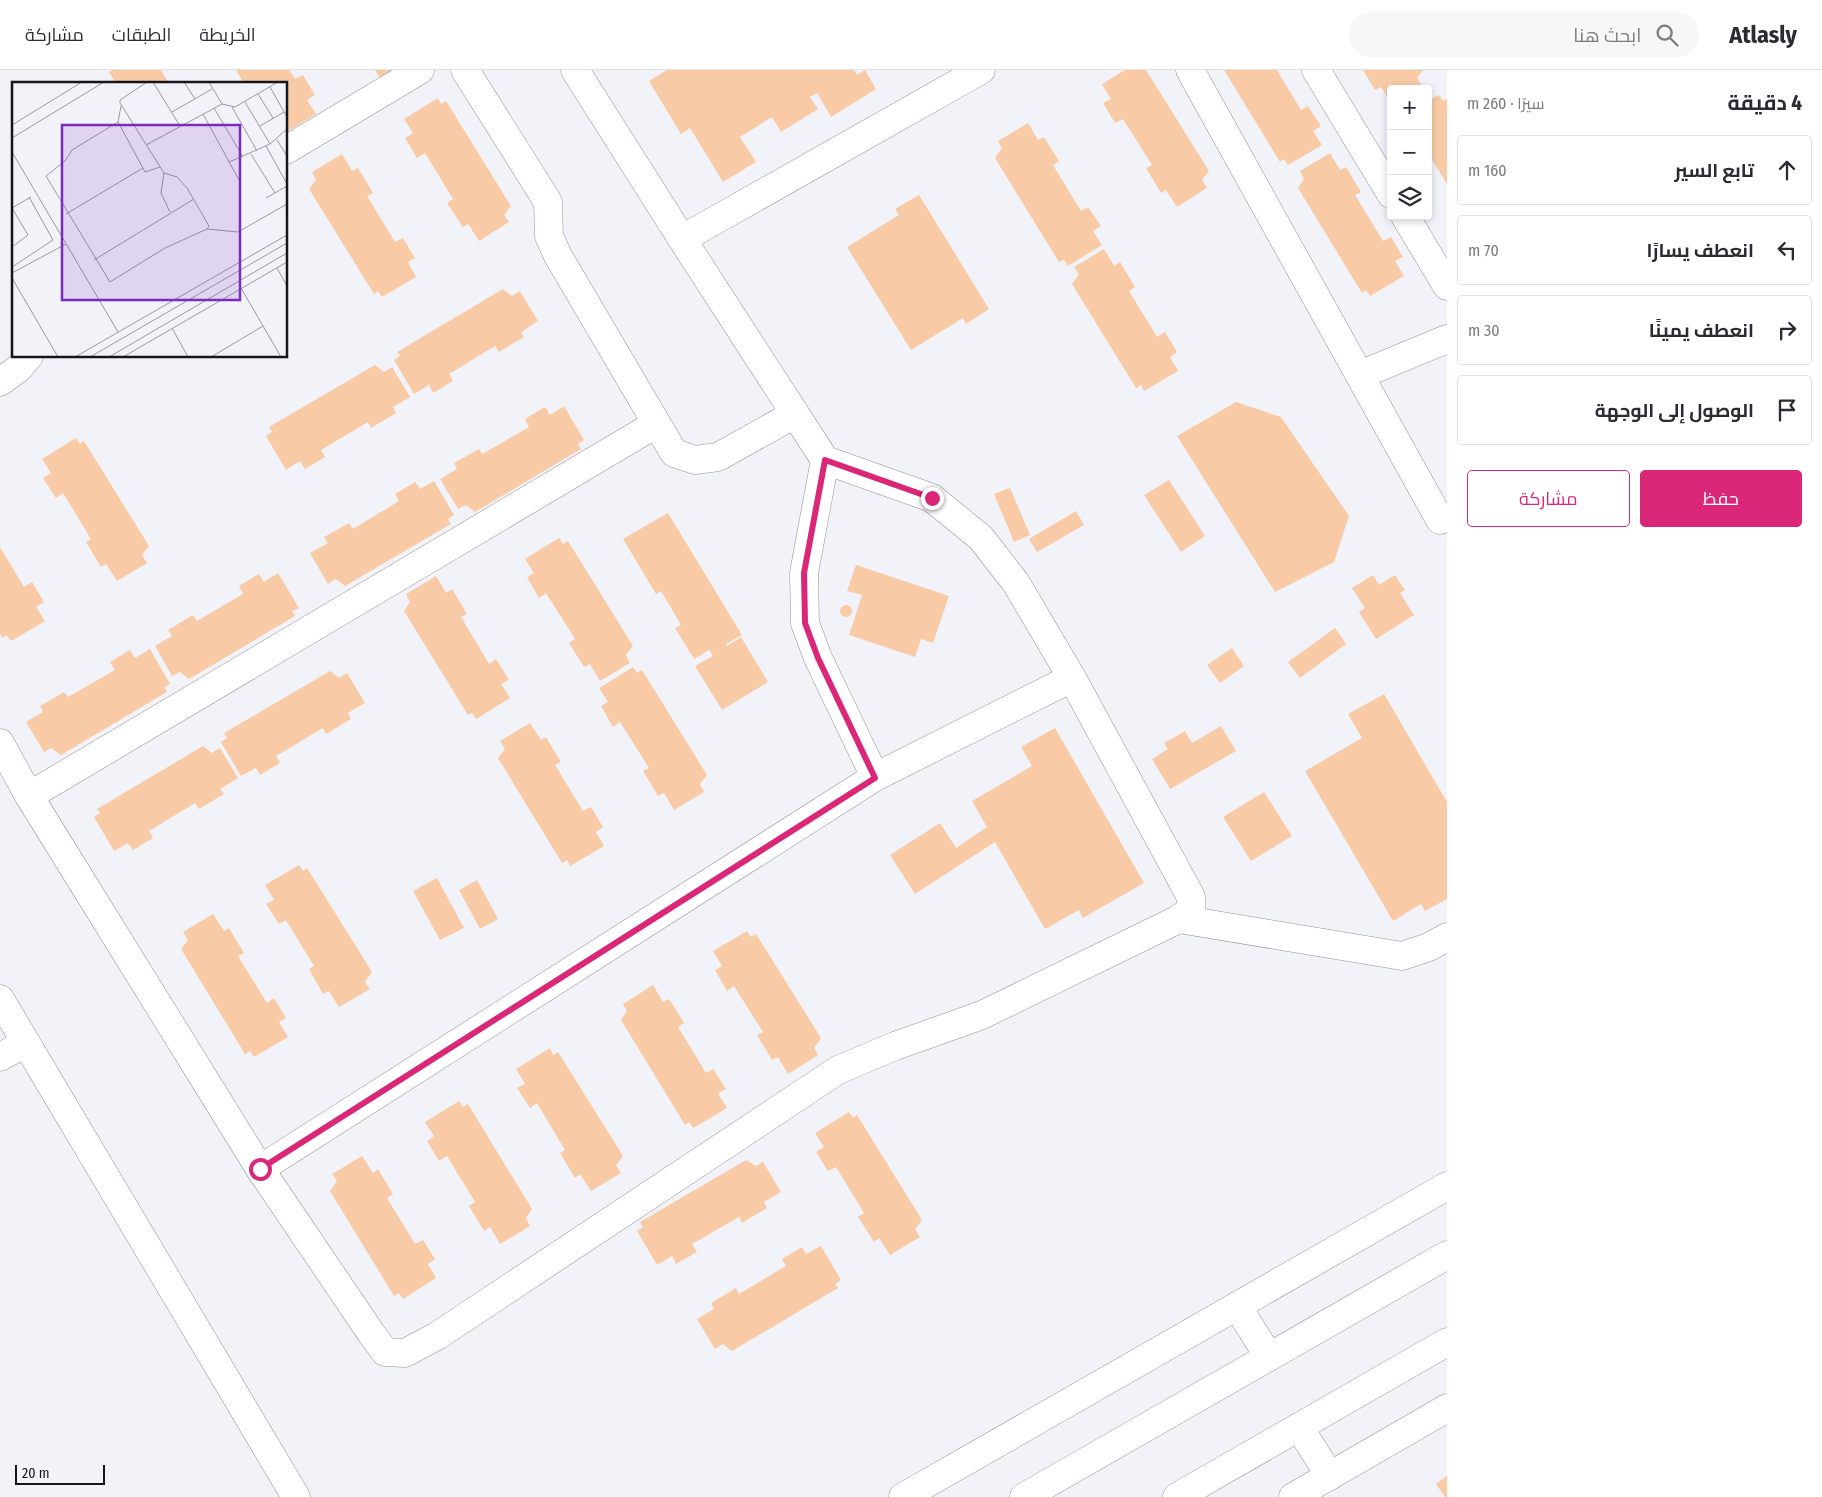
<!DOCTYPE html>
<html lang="ar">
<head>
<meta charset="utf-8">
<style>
	:root { --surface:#fff; --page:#f7f7f7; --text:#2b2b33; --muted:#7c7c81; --line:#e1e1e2; --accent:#db2777 }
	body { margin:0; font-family:"Fira Sans Condensed",Cairo,sans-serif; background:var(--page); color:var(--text); direction:rtl }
	.controls { position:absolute; right:15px; top:15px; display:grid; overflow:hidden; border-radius:5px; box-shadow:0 2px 8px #0003 }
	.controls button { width:45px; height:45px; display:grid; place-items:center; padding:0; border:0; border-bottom:1px solid var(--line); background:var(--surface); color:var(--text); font:25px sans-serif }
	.scale { position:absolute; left:15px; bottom:12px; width:90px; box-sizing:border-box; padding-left:5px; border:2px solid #161618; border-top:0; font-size:14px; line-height:18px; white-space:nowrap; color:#161618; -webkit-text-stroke:4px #f2f2f9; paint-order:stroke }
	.stop { position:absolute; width:15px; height:15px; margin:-11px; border:4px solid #db2777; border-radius:50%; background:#fff }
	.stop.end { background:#db2777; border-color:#fff; box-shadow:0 1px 5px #0008 }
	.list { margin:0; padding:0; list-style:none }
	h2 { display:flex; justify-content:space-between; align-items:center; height:65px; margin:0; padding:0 20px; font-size:21px }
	h2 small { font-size:16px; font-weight:400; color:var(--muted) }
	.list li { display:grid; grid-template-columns:32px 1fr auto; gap:15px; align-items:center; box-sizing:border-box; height:70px; margin:0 10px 10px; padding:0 10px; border:1px solid var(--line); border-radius:5px }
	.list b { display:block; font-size:19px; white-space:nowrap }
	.list em { font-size:16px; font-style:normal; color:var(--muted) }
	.actions { display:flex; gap:10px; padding:15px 20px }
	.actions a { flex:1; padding:11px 0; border:1px solid var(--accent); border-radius:5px; text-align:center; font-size:18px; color:var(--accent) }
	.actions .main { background:var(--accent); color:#fff }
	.icon { flex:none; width:28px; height:28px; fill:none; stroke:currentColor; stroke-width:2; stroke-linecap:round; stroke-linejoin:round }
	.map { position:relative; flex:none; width:1447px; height:1427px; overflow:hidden; direction:ltr }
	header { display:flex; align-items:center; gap:30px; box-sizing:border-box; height:70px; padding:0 25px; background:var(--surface); border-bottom:1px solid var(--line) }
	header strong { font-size:24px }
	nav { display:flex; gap:28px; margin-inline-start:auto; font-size:18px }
	.search { width:350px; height:45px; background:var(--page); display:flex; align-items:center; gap:12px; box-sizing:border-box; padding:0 18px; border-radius:28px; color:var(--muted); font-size:19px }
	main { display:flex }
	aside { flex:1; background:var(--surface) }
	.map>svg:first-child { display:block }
</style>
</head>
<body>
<header>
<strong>Atlasly</strong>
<div class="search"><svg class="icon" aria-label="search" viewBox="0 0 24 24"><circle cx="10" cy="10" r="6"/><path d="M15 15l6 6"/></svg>ابحث هنا</div>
<nav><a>الخريطة</a><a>الطبقات</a><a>مشاركة</a></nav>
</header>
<main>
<aside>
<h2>4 دقيقة<small>سيرًا · 260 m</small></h2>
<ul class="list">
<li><svg class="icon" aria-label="ahead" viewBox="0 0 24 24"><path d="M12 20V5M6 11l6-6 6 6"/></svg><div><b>تابع السير</b></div><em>160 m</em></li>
<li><svg class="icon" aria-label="left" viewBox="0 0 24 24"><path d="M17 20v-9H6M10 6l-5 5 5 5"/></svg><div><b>انعطف يسارًا</b></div><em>70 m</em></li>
<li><svg class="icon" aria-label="right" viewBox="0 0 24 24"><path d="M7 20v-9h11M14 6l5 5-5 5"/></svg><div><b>انعطف يمينًا</b></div><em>30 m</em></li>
<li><svg class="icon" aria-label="arrive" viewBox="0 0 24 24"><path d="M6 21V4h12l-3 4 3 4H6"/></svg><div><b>الوصول إلى الوجهة</b></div></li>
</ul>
<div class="actions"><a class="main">حفظ</a><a>مشاركة</a></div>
</aside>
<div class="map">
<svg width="1447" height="1427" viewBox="0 0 1447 1427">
	<rect width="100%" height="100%" fill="#f2f2f9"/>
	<!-- building -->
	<g fill="#f8cba6">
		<path d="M113,0h48l8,14h-53l-7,-12z"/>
		<path d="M236,0h53l6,9 8,-4 12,20 -8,5 9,14 -30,18v-48h-42z"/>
		<path d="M375,0h22l-16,9z"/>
		<path d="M667,0h187l3,5 8,-5 11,19 -45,28 -14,-24 -7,4 8,12 -37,23 -9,-15 -32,20 16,25 -33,20 -33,-54 -9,6 -32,-53z"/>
		<path d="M1125,0h21l63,101 -7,9 5,8 -30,19 -11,-17 -5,3 -15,-25 6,-3 -29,-46 -8,4 -12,-20 8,-4 -9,-15z"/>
		<path d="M1224,0h53l24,40 7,-4 13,20 -8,5 9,14 -34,20 -4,-6 -4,3z"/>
		<path d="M1363,0h60l-6,8 5,8 -5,3h-26v14l-10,-16 -6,3z"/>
		<path d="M1439,25l4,6 4,-2v85l-19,-31v-52z"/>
		<path d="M438,28l3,6 5,-3 65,105 -7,9 5,7 -30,19 -11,-17 -5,3 -16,-24 6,-4 -28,-46 -8,5 -12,-20 8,-5 -9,-14z"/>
		<path d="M1028,53l10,17 6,-3 15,24 -6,4 28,46 7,-4 13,19 -8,5 9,14 -34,21 -4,-6 -5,2 -64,-104 7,-10 -4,-7z"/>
		<path d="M1330,83l10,17 6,-3 15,25 -6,3 28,46 8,-4 12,20 -8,4 9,15 -34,20 -4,-6 -4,3 -64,-105 6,-9 -4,-8z"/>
		<path d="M342,84l10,17 6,-3 15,25 -6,3 28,46 8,-4 12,20 -7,4 8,15 -34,20 -4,-6 -4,3 -65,-105 7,-9 -4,-8z"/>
		<path d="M919,125l70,114 -23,15 -3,-6 -52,32 -64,-103 52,-32 -4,-6z"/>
		<path d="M1104,179l10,17 6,-4 15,25 -6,4 28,46 8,-5 12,20 -7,5 8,14 -34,20 -3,-6 -5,3 -64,-104 7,-10 -5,-7z"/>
		<path d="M503,219l9,7 8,-5 18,30 -17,11 3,5 -25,15 -4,-6 -46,28 4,7 -20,12 -4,-8 -15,9 -20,-34 6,-4 -3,-4z"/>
		<path d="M375,295l9,7 8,-5 18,30 -17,10 3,6 -25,15 -3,-6 -47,28 4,7 -20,12 -5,-8 -14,9 -20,-34 6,-4 -3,-5z"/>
		<path d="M1236,332l45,15 68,99 -15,46 -59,30 -98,-156z"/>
		<path d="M564,336l20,34 -6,4 3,5 -106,63 -9,-7 -8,4 -18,-30 17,-10 -3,-6 25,-14 3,5 47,-27 -4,-8 20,-12 5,8z"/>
		<path d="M76,368l4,6 4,-3 65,105 -7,9 5,8 -30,18 -11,-17 -5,3 -15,-25 5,-3 -28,-46 -7,5 -13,-20 8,-5 -9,-14z"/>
		<path d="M1169,410l36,56 -24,16 -37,-57z"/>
		<path d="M434,411l20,34 -6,4 3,5 -106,62 -9,-7 -8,5 -18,-31 18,-10 -4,-6 25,-14 4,6 46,-28 -4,-7 20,-12 5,7z"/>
		<path d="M1010,418l20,47 -16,7 -20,-48z"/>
		<path d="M1076,441l8,14 -47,27 -8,-13z"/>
		<path d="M668,443l74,122 -16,9 1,2 14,-9 27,45 -46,28 -27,-44 18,-10 -4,-6 -15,9 -19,-31 6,-3 -20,-34 -5,3 -33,-55z"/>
		<path d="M559,468l4,6 5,-3 65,105 -7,9 4,8 -30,18 -10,-17 -6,3 -15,-24 6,-4 -29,-46 -7,5 -12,-21 7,-4 -9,-14z"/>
		<path d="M0,477l24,40 8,-5 12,20 -8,5 9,14 -34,20 -4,-6 -5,3 -2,-4z"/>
		<path d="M856,495l93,31 -16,47 -12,-4 -6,18 -66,-22 13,-40 -15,-4z"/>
		<path d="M278,503l21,35 -7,3 3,5 -106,63 -9,-7 -8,4 -17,-30 17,-10 -4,-6 25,-15 4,6 46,-27 -4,-8 20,-12 5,8z"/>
		<path d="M1373,505l6,10 16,-10 10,15 -5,3 14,22 -38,24 -17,-27 6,-4 -13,-20z"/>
		<path d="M436,506l10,17 6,-4 15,25 -6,3 28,47 7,-5 13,21 -8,4 9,14 -34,21 -4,-6 -4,2 -64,-104 6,-9 -4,-8z"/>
		<circle cx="846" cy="541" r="6"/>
		<path d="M1335,558l11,16 -46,34 -12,-16z"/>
		<path d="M1232,578l12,18 -24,17 -13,-18z"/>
		<path d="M150,579l20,35 -6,3 3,5 -106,63 -10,-7 -7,4 -18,-30 17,-10 -3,-6 24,-14 4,5 47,-27 -5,-8 20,-12 5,8z"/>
		<path d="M633,597l4,6 5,-3 65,105 -7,9 4,8 -30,18 -10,-17 -6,3 -15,-25 6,-3 -29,-46 -7,5 -12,-21 7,-4 -9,-14z"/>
		<path d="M330,601l9,7 8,-5 18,30 -17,10 3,6 -25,15 -3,-6 -47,28 4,7 -20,12 -4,-7 -15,8 -20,-34 6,-4 -3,-5z"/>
		<path d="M1384,624l63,108v97l-22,12 -4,-7 -28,17 -88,-150 57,-33 -14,-24z"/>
		<path d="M530,653l11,17 5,-3 15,25 -6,3 28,46 8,-4 12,20 -7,5 8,14 -34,20 -3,-6 -5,3 -64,-105 7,-9 -5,-8z"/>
		<path d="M1221,656l15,25 -66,38 -18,-30 16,-10 -4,-6 21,-12 7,12z"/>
		<path d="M1055,658l89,155 -61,35 -4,-8 -34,19 -50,-87 -80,52 -25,-39 50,-32 16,25 31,-21 -15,-26 60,-35 -11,-19z"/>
		<path d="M203,676l9,7 8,-5 18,30 -18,11 4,5 -25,15 -4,-6 -46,28 4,7 -20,12 -5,-7 -14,8 -20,-34 6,-4 -3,-4z"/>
		<path d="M1264,722l28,44 -41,25 -28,-44z"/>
		<path d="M299,795l4,6 4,-3 65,104 -7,10 5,7 -31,18 -10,-16 -6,3 -14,-25 5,-3 -28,-46 -7,4 -13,-20 8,-4 -9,-15z"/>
		<path d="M437,808l27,50 -24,12 -27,-49z"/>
		<path d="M477,810l21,39 -18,10 -21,-39z"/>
		<path d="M213,844l11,17 5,-3 15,25 -6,3 29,47 7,-5 12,20 -7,4 9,15 -34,20 -4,-6 -5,3 -64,-105 7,-9 -5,-8z"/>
		<path d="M747,861l4,6 5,-3 65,104 -7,10 4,7 -30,19 -10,-17 -6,3 -15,-25 6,-3 -29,-46 -7,5 -12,-21 7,-4 -9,-15z"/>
		<path d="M653,915l10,17 6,-3 15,24 -6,4 28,46 7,-4 13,20 -8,4 9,15 -34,20 -4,-6 -4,3 -64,-105 6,-9 -4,-7z"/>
		<path d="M550,978l3,7 5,-3 65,104 -7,9 5,8 -30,18 -11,-17 -5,4 -15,-25 5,-3 -28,-47 -7,5 -13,-20 8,-4 -9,-15z"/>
		<path d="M459,1031l4,6 5,-3 64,105 -6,9 4,8 -30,18 -10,-17 -6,4 -15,-25 6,-4 -28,-46 -8,5 -12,-20 7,-5 -9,-14z"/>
		<path d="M849,1042l4,6 4,-3 65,105 -7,9 5,8 -30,18 -11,-17 -5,4 -16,-25 6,-4 -28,-46 -8,4 -12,-19 8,-5 -9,-14z"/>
		<path d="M362,1086l11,17 5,-4 15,25 -6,4 28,46 8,-4 12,19 -7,5 8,14 -33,21 -4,-6 -5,3 -64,-105 7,-10 -5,-7z"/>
		<path d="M746,1090l10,6 7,-4 18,30 -17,10 3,6 -25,15 -3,-6 -47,27 5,8 -21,12 -4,-8 -15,9 -20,-34 6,-4 -3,-5z"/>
		<path d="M821,1176l20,34 -6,4 3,4 -106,63 -9,-7 -8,5 -18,-30 17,-10 -3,-6 25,-15 3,6 47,-28 -4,-7 20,-12 4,7z"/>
		<path d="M1447,1406v21h-2l-9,-13z"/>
	</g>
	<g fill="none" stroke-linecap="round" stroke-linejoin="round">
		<!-- minor casing -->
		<g stroke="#939399" stroke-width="29">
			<g id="minor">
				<path d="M465,0l83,132 1,34 9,20 116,197 21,7 23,-3 77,-43"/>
				<path d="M575,0l107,169 143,221 -21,113 1,50 13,35 57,119"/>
				<path d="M1190,0l250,450"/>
				<path d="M1316,0l75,124"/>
				<path d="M286,80l134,-80"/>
				<path d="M1405,146l42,70"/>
				<path d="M682,169l299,-169"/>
				<path d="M1360,305l87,-36"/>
				<path d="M0,312l18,-13 11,-13"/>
				<path d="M0,673l29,53 231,373 111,164 14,19 20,1 32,-17 401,-266 57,-24 87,-31 197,-96 12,-9v-13l-119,-219 -56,-95 -35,-45 -49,-40 -107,-38"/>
				<path d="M29,726l627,-372"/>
				<path d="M1179,849l223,37 27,-9 18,-10"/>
				<path d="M0,929l296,498"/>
				<path d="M0,987l26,-14"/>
				<path d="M260,1099l615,-392 197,-99"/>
				<path d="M1237,1236l32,51"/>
				<path d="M1299,1357l31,49"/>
				<path d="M903,1427l544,-311"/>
				<path d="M1024,1427l423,-242"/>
				<path d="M1177,1427l270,-155"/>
				<path d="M1293,1427l154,-89"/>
			</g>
		</g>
		<!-- minor -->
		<use href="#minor" stroke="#fff" stroke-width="28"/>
	</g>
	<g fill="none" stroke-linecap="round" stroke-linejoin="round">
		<!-- route -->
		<path stroke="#db2777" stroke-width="6" d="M260,1099l615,-391 -57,-120 -13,-35 -1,-50 21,-113 107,38"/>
	</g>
	<!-- overview -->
	<g transform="translate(12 12)">
		<rect width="275" height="275" fill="#f2f2f9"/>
		<path fill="none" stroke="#9a9a9f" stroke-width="1" d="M135,0l-27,18v3l44,70 -3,20 9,19M141,0l27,44M172,0l11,17M197,0l13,22 13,3 43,-25M258,5l17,30M246,12l15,24M233,20l25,42M109,24l-3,16 -46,28 -7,11 -19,15 64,106 55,-34 42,-19 31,3 49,-28M220,25l25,44M202,26l29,49M160,30l40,-23M191,32l36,66M106,40l27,50 15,-5M0,43l70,-43M248,44l24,-14M0,56l92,-56M265,58l10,16M134,63l76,-41M254,64l21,38M0,70l106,180M239,72l24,39M217,80l41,-18 17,-15M152,91l13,4 10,11 22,38 -2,3M254,116l21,-12M0,126l16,27 -16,12M0,126l19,-11M54,132l77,-46M82,178l100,-61M0,185l41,-27 -24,-43M265,186l10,18M0,191l54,-29M0,196l46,79M229,206l40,69M160,246l16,29M63,275l212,-122M78,275l197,-114M97,275l178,-104M111,275l164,-95M199,275l52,-31"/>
		<path fill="#7b2cbf" fill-opacity="0.15" stroke="#7b2cbf" stroke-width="2.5" d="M50,43h178v175h-178z"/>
		<rect width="275" height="275" fill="none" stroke="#161618" stroke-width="2.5"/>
	</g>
</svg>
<div class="controls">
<button>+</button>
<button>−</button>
<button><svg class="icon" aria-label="layers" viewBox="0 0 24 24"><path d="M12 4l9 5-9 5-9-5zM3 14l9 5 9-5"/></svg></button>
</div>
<div class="scale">20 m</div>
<div class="stop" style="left:260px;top:1099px"></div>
<div class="stop end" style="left:932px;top:428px"></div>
</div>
</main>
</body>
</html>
